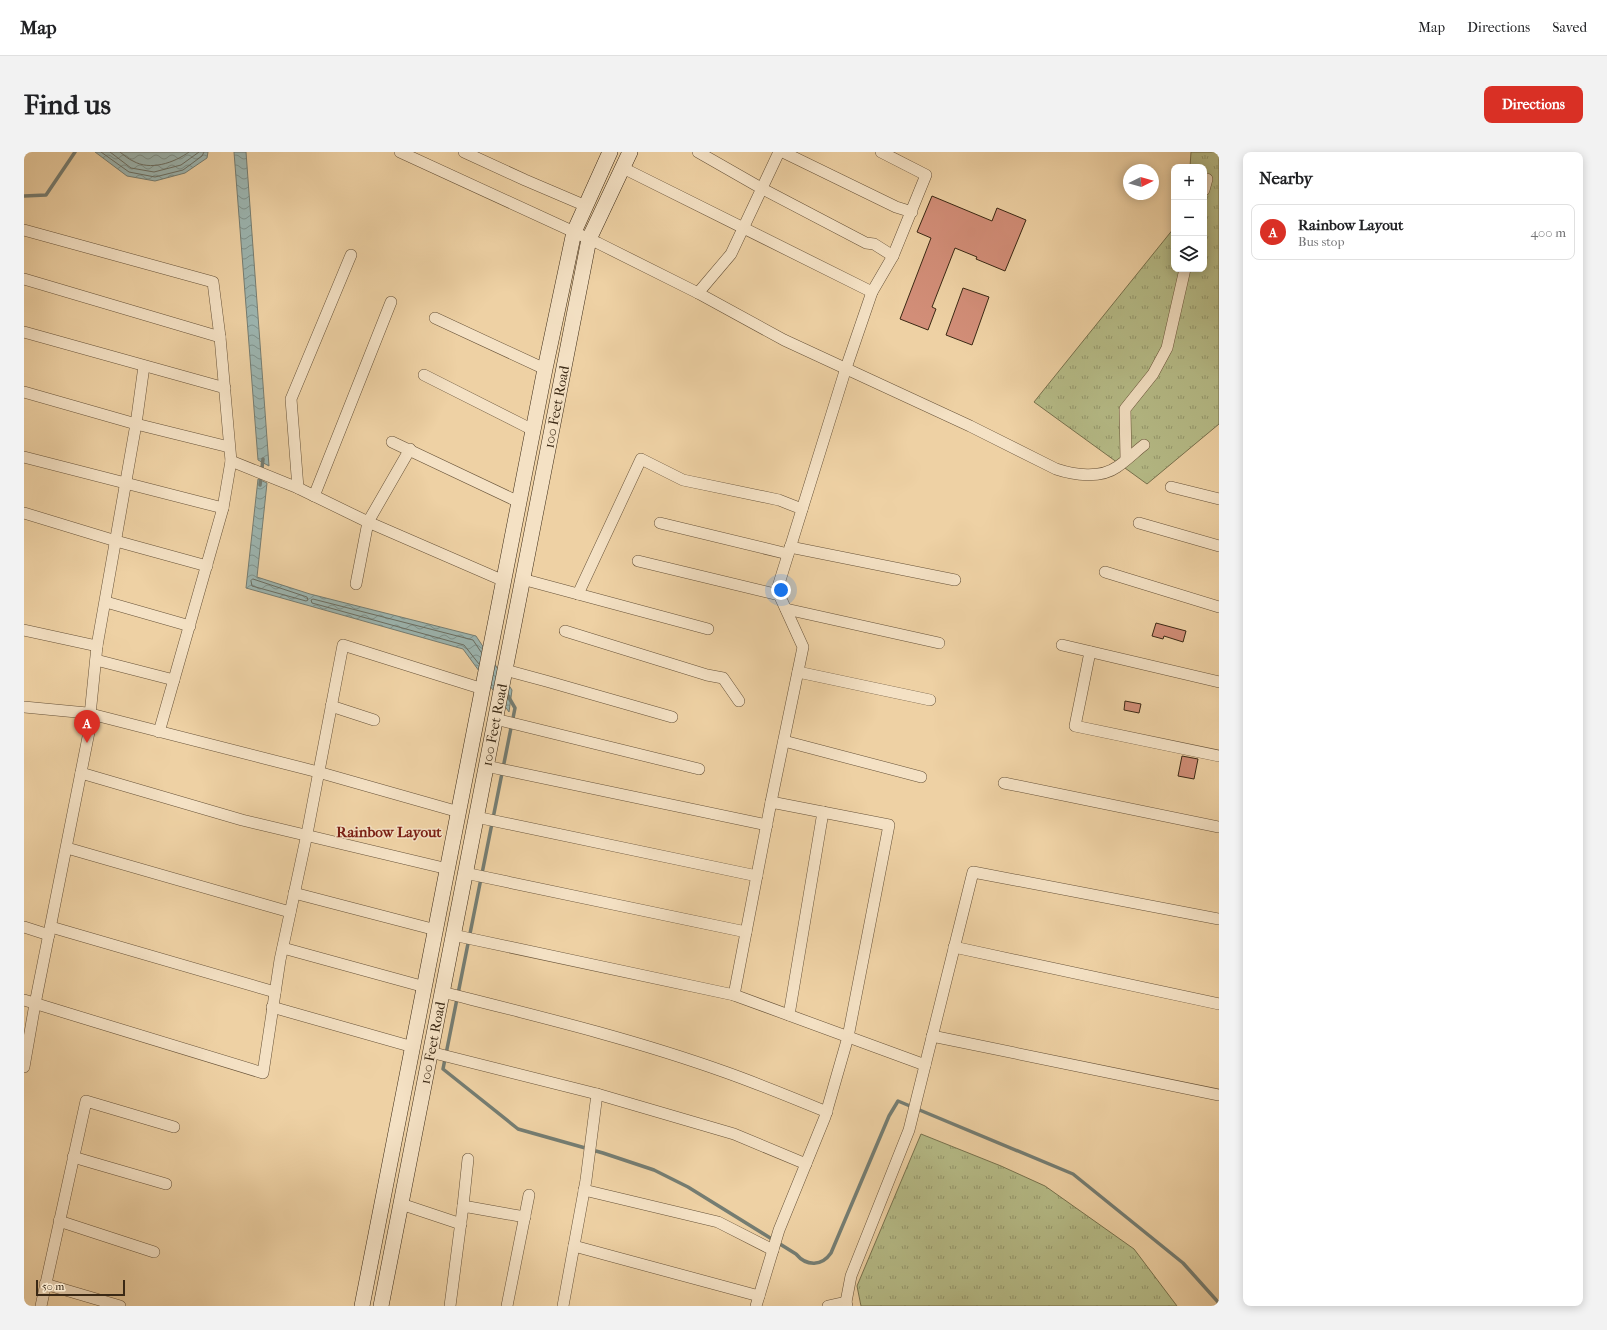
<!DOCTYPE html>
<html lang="en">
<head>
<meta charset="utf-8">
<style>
	:root { --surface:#fff; --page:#f2f2f2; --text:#202124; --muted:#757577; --line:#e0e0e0; --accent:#d93025 }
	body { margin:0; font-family:"IM FELL French Canon",serif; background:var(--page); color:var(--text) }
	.controls { position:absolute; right:12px; top:12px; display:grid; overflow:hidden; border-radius:8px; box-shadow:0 2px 10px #0003 }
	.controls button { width:36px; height:36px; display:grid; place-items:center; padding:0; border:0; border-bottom:1px solid var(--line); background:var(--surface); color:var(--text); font:20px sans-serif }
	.compass { position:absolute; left:1099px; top:12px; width:36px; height:36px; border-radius:50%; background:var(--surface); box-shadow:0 2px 10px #0003; rotate:85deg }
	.scale { position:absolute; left:12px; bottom:10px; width:89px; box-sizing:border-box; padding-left:4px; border:2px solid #3a2814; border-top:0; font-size:11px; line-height:14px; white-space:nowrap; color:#3a2814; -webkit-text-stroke:3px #f4e1c4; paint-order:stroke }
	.you { position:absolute; left:757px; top:438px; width:14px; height:14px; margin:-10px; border:3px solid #fff; border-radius:50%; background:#1a73e8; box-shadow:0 0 0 6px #1a73e833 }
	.badge { display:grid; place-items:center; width:26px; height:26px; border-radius:50%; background:var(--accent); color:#fff; font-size:13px; font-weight:700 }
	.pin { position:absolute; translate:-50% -33px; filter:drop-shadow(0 1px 2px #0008) }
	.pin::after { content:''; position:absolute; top:21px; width:14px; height:12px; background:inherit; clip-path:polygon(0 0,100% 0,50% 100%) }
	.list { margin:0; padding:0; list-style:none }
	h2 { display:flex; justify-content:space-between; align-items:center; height:52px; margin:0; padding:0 16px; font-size:17px }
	h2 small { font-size:13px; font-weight:400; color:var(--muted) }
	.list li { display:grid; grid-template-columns:26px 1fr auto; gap:12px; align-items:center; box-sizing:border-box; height:56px; margin:0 8px 8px; padding:0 8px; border:1px solid var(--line); border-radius:8px }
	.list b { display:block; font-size:15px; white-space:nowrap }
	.list p { margin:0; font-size:13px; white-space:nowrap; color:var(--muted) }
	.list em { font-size:13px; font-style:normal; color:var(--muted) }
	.icon { flex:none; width:22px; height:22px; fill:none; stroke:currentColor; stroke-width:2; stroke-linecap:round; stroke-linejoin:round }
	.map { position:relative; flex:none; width:1195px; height:1154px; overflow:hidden; border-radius:8px }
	header { display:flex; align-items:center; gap:24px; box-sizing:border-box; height:56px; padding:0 20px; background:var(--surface); border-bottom:1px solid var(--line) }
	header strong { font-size:19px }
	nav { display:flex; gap:22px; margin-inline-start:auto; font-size:14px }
	.intro { display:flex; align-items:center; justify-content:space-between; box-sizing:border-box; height:96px; padding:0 24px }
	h1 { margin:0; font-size:28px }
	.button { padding:10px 18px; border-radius:8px; background:var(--accent); color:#fff; font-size:14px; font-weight:700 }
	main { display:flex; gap:24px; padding:0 24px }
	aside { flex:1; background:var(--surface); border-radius:8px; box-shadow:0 2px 10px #0003 }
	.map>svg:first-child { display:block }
</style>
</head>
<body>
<header>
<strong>Map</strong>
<nav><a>Map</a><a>Directions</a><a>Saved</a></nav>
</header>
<div class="intro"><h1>Find us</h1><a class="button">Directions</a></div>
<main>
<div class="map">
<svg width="1195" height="1154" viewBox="0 0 1195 1154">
	<defs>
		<pattern id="grass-tufts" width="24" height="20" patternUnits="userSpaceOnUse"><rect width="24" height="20" fill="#b6bc88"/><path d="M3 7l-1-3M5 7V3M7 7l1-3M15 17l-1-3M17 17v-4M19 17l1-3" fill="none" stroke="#95996e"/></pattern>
		<pattern id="water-waves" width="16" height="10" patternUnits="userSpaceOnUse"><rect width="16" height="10" fill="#9cb5b0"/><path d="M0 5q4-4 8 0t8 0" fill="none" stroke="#80938e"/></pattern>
	</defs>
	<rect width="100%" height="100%" fill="#eed1a4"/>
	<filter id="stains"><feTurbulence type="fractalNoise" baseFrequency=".005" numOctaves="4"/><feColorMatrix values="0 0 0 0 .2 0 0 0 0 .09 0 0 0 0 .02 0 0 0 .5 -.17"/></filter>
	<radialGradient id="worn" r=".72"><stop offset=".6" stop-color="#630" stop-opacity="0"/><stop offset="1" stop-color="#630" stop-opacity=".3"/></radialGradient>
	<!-- grass -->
	<g fill="url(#grass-tufts)" stroke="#78724e">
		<path d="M1167,0h28v272l-72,60 -113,-82 140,-174v41h30v-102h-14z"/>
		<path d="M897,982l80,32 44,20 89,63 43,57h-316l-4,-20z"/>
	</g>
	<!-- water -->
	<g fill="url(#water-waves)" stroke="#757d72">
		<path d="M71,0h113l-1,6 -22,15 -30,8 -28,-5z"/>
		<path d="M210,0h12l23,314 -11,-6z"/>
		<path d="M234,327l9,4 -10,94 53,17 166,42 36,54 -3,22 -46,-63 -217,-61z"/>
	</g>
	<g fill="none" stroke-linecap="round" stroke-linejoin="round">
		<!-- shore -->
		<g stroke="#6b6e62" stroke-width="1">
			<path d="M77,0l28,20 26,5 28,-7 19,-14 2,-4"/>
			<path d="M86,0l21,16 23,4 27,-7 18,-13"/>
			<path d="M96,0c4,3 8,7 13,9 17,10 41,2 56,-9"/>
			<path d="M229,427l54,18 1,3 -2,1 -54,-15 -1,-5z"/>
			<path d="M455,512l-15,-19 -152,-42 -1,-3 2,-1 160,41 8,12"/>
		</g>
		<!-- stream -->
		<g stroke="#757d72" stroke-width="3.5">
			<path d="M0,44l22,-1 29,-43"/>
			<path d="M236,333l3,-26"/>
			<path d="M484,544l7,12 -72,361 75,60 85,24 51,17 34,17 108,67c11,13 26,12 35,-1l58,-137 9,-15 175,73 110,89 36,40"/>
		</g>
	</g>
	<!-- building -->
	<g fill="#d28e78" stroke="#3a2814">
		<path d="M908,44l60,25 5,-13 29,12 -21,51 -29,-12 1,-2 -22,-9 -23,59 4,2 -8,21 -28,-11 31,-81 -14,-6z"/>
		<path d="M939,136l26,9 -17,48 -26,-10z"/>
		<path d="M1132,471l30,8 -3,11 -19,-6 -1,3 -11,-3z"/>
		<path d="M1101,549l16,3 -2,9 -15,-3z"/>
		<path d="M1158,604l16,3 -4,20 -16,-3z"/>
	</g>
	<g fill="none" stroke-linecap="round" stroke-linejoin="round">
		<!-- minor casing -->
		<g stroke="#675238" stroke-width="12">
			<g id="minor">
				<path d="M376,0l198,91 100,50 86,47 186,86 86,43c18,6 44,10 61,-2 9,-6 18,-15 27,-22"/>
				<path d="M440,0l61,28 61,26"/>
				<path d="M674,0l63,36 105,55 8,1 19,12"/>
				<path d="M759,0l113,55 16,5"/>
				<path d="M599,16l249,124"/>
				<path d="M1180,38l3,-11"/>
				<path d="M0,78l189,52 7,55 11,124 -8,47 -64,224"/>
				<path d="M0,127l196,58"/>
				<path d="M674,141l33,-39 48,-102"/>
				<path d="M411,166l110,51"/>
				<path d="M0,180l201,56"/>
				<path d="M400,223l109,55"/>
				<path d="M0,240l112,32 93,23"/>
				<path d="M368,290l127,60"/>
				<path d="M0,305l199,51"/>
				<path d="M1102,307l-1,-50 28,-35 14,-26 18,-79"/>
				<path d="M207,309l67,27 70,34 42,-73"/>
				<path d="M1147,335l48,12"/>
				<path d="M274,336l-7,-89 60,-144"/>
				<path d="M290,344l77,-194"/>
				<path d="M0,361l92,28 91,25"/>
				<path d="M636,371l128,31"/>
				<path d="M1115,371l80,23"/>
				<path d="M766,395l165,33"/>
				<path d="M614,409l141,34"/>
				<path d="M1081,420l114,35"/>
				<path d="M498,427l186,50"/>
				<path d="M332,432l12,-62 136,59"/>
				<path d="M554,442l63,-135 42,21 96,20 23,9"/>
				<path d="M82,450l84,24"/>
				<path d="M762,457l153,34"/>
				<path d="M0,478l73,16"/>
				<path d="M541,479l142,44 16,3 16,23"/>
				<path d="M1038,493l157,37"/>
				<path d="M1066,500l-15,74 144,30"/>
				<path d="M72,508l78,20"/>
				<path d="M481,518l41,11 126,36"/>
				<path d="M774,520l132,28"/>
				<path d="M307,554l43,14"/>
				<path d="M0,555l63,6 231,59 141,40"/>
				<path d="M471,567l204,50"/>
				<path d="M760,589l137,36"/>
				<path d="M462,614l281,59"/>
				<path d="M57,621l161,47 206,49"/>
				<path d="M980,631l215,44"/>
				<path d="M747,650l32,-155 -26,-57 69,-222 26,-76 21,-36 33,-81 -45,-23"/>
				<path d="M452,665l281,59"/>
				<path d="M43,696l223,64"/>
				<path d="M441,721l281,59"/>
				<path d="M270,741l142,37"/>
				<path d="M0,775l25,8"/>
				<path d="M27,775l224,65"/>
				<path d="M429,783l281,60 191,70"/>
				<path d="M930,795l265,57"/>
				<path d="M259,796l142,39"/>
				<path d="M418,840c95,24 191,47 283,80 34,12 68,26 102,40"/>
				<path d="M710,843l37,-193 118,23 -41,212 -23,80 -46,113 -23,76"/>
				<path d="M0,848l239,73 17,-113 27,-126 36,-189 140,44"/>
				<path d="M248,855l141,40"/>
				<path d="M765,863l34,-203"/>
				<path d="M908,884l287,59"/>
				<path d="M406,900l167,42 -11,86 -23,126"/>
				<path d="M0,915l11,-63 56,-282 -1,-7 7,-69 39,-222 8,-58"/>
				<path d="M573,942l137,40 72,30"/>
				<path d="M49,1005l93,27"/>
				<path d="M560,1038l134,32 55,28"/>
				<path d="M377,1052l60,20"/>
				<path d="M439,1054l5,-47"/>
				<path d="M35,1069l95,31"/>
				<path d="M550,1094l185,50"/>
				<path d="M21,1132l75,22"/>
				<path d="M17,1154l45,-205 88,26"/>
				<path d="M426,1154l13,-100 62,11"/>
				<path d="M483,1154l22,-111"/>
				<path d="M804,1154l18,-4"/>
				<path d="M823,1154l-1,-4 5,-26 58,-146 64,-258 246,47"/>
			</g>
		</g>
		<!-- secondary casing -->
		<g stroke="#3a2814" stroke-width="16">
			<g id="secondary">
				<path d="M338,1154l183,-937 29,-137 36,-80"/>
				<path id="s1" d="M357,1154l208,-1067 41,-87"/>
			</g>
		</g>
		<!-- minor -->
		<use href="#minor" stroke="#f4e1c4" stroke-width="11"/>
		<!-- secondary -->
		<use href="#secondary" stroke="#f4e1c4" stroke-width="15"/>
	</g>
	<g text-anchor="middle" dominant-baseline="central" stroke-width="3" stroke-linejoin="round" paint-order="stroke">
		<!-- street labels -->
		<g font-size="14" fill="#3a2814" stroke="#f4e1c4">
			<text stroke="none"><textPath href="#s1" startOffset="916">100 Feet Road</textPath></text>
			<text stroke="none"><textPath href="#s1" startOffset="592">100 Feet Road</textPath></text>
			<text stroke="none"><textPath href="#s1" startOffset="268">100 Feet Road</textPath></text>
		</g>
		<!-- neighbourhood labels -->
		<g font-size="15" font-weight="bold" fill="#7a1f14" stroke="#f4e1c4">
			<text x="365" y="680">Rainbow Layout</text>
		</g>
	</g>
	<rect width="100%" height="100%" filter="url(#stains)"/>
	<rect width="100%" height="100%" fill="url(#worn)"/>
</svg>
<div class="controls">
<button>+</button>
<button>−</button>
<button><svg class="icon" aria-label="layers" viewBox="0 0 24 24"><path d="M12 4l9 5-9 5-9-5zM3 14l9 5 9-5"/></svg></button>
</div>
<svg class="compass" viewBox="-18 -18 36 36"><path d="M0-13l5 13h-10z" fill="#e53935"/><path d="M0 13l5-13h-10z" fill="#757577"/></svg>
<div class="scale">50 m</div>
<div class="you"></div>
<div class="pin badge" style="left:63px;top:591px">A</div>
</div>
<aside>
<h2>Nearby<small></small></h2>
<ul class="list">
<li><span class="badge">A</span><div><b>Rainbow Layout</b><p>Bus stop</p></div><em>400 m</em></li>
</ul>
</aside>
</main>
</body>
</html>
